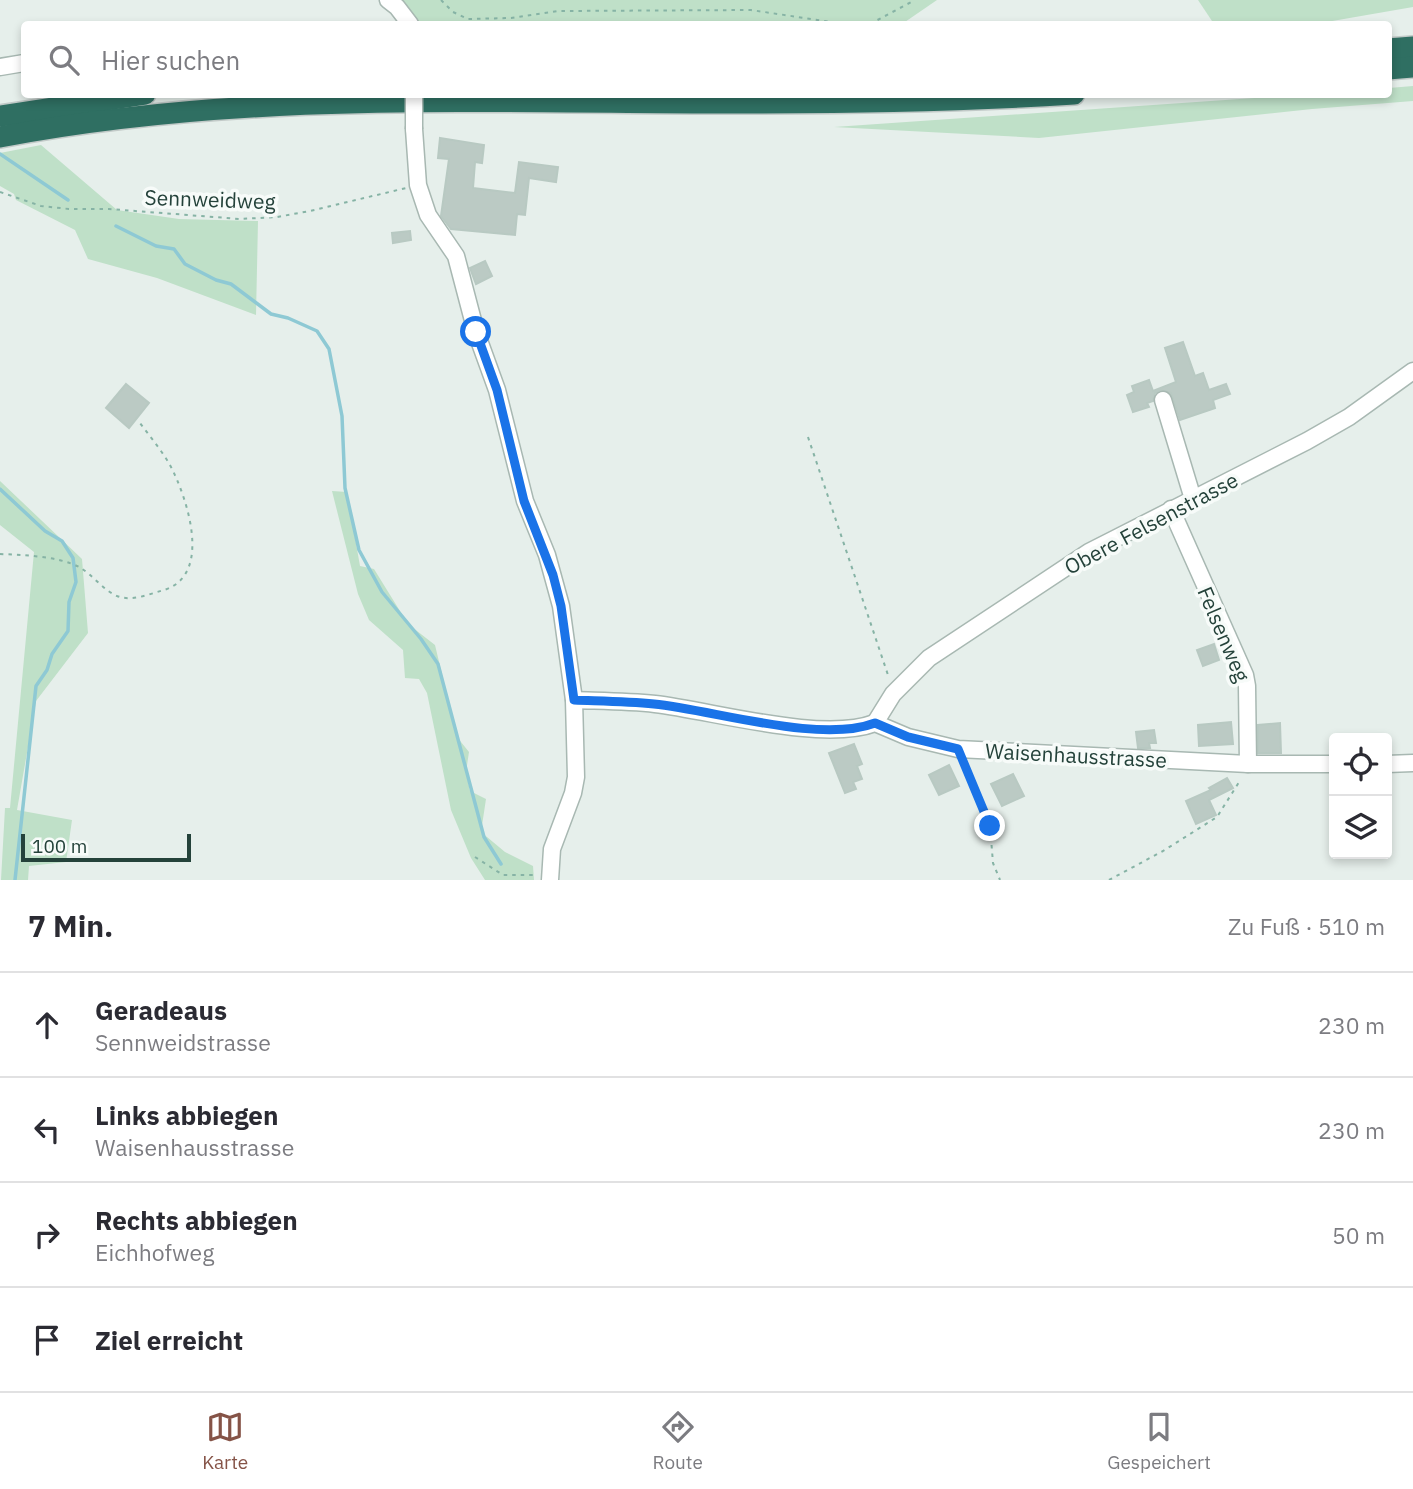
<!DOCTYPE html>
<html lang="de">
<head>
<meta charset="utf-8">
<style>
	:root { --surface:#fff; --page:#f2f2f3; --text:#2b2b33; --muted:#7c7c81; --line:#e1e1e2; --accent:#855347 }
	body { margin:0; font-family:"IBM Plex Sans",sans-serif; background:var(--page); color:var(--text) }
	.controls { position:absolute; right:21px; bottom:21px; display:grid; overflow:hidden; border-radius:7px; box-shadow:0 4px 10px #0003 }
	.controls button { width:63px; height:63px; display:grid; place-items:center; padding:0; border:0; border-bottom:2px solid var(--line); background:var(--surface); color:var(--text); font:35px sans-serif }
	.scale { position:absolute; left:21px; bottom:18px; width:170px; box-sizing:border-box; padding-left:7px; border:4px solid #24423a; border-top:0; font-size:19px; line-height:24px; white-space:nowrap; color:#24423a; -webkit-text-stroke:5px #f7fbf9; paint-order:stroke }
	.stop { position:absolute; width:21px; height:21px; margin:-16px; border:5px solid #1a73e8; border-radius:50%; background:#fff }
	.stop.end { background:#1a73e8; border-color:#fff; box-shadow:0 2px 7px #0008 }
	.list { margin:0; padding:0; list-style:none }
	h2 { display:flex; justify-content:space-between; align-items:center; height:91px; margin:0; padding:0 28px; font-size:30px }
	h2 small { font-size:23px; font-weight:400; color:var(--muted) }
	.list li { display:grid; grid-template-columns:46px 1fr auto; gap:21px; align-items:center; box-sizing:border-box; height:105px; padding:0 28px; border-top:2px solid var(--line) }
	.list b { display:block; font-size:26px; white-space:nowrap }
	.list p { margin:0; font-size:23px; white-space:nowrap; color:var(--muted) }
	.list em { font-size:23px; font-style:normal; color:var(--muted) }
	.icon { flex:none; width:38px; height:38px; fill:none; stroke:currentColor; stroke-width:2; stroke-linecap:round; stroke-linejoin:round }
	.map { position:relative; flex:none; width:1413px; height:880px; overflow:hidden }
	.search { position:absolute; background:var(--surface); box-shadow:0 4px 10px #0003; left:21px; right:21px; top:21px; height:77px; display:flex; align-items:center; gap:18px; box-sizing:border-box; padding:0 24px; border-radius:7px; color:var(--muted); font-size:26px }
	.sheet { height:511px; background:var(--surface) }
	nav { display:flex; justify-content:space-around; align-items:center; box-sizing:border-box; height:98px; border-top:2px solid var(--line); background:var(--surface); font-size:19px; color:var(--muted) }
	nav a { display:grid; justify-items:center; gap:4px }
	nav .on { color:var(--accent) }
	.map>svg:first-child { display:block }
</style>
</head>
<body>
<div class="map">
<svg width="1413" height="880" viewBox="0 0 1413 880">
	<rect width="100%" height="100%" fill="#e6efeb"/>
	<!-- green -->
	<g fill="#bfe0c8">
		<path d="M394,0h543l-35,24h-486z"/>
		<path d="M1198,0h215v7l-98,17h-101z"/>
		<path d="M1413,86v15l-101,8 -273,29 -205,-11 463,-32 91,-1 1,-6z"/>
		<path d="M41,145l76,65 62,9 79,2 -2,94 -99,-37 -69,-19 -13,-29 -59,-30 -2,-6 -14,-8v-33z"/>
		<path d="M0,481l82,78 6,74 -52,68 -19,109 55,10 -6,42 -37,4 -1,14h-27l4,-72h5l24,-256 -34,-27z"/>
		<path d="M332,491l15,1 13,74 14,3 34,55 27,21 22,92 12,15 -3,20 4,19 16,8 -5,33 24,20 28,14 1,14h-49l-14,-22 -20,-48 -24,-117 -8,-14 -14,-1 -2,-28 -34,-30 -11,-26z"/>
	</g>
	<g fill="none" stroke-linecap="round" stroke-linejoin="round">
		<!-- stream -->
		<g stroke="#8ec9d4" stroke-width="3.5">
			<path d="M0,154l68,46"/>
			<path d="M116,226l40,20 18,3 11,15 31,16 15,4 40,30 17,4 29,13 12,18 13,67 3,72 14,62 23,42 39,47 17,25 46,173 17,27"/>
			<path d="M0,489l45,42 17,10 11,17 3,24 -7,20 -1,29 -16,23 -5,16 -11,16 -21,194"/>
		</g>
	</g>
	<!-- building -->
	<g fill="#bbcac4" stroke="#b8c9c2" stroke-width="2">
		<path d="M440,138l44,7 -2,18 -7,-1 -2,26 42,5 4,-31 39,5 -2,15 -27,-4 -4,37 -8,-1 -2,21 -64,-6 -10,-13 8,-57 -11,-1z"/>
		<path d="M410,231l1,9 -18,3 -1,-10z"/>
		<path d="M485,261l7,15 -16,8 -6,-16z"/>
		<path d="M1183,342l12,34 8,-3 6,17 17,-6 4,10 -17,6 2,8 -35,12 -9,-27 -10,-3 -6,3 -2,8 -6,2 2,4 -16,5 -6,-17 7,-3 -2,-6 17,-6 4,11 23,-9 -11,-34z"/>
		<path d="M126,384l23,19 -20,25 -23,-20z"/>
		<path d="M1214,644l5,16 -16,6 -6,-16z"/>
		<path d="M1231,722l2,22 -34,2 -1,-21z"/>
		<path d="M1280,723l1,30h-23v-28z"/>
		<path d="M1154,730l2,13h-7l1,5h-12l-2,-16z"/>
		<path d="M854,744l8,20 -5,2 5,13 -9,3 3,7 -11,4 -16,-40z"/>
		<path d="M949,765l10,21 -20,9 -10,-20z"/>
		<path d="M1013,774l11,22 -22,10 -11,-22z"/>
		<path d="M1227,778l6,10 -24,12 7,15 -20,9 -10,-23 25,-11 -2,-2z"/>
	</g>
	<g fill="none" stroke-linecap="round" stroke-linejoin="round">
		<!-- minor casing -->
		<g stroke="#a8b8b2" stroke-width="19">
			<g id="minor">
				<path d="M388,0l9,7 13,17"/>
				<path d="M0,67l24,-4"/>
				<path d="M414,129l4,56 10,30 28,41 20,76 21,58 28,111 22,54 14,51 13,94 2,77 -3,16 -21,56 -2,31"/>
				<path d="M1163,400l30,99"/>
				<path d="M1171,509l74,166 2,11 1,78"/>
				<path d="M574,700c27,1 54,1 81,4 59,7 167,39 220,19l33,14 50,12 290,15h86"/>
				<path d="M875,723l18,-29 36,-36 160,-106 218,-111 42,-24 64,-46"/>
				<path d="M1387,764l26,-1"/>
			</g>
		</g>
		<!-- highway casing -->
		<g stroke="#c2cac8" stroke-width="24">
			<g id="highway">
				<path d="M1388,49l25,-2"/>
				<path d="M1388,69l25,-2"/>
				<path d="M0,116l145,-22"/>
				<path d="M0,137c235,-45 474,-35 712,-34 121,0 241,-1 362,-9"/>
			</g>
		</g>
		<!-- path -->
		<g stroke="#86b3a5" stroke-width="2" stroke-dasharray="3.5 5" stroke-linecap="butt">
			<path d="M441,0l12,12 15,7 43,-1 47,-7 193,-1 94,14"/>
			<path d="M870,24l45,-24"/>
			<path d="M0,192l41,14 28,3h40l131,10 37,-2 33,-6 96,-23"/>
			<path d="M808,437l81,241"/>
			<path d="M0,554c23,1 58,2 79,13 13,7 24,23 38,29 15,6 32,-2 47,-6 49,-15 23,-92 7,-123 -8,-15 -20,-29 -31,-44"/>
			<path d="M965,765l25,61 3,37 7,17"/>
			<path d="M475,857l28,18h32"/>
			<path d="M1109,880l54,-29 54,-34 24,-38"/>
		</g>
		<!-- minor -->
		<use href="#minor" stroke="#fff" stroke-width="16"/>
		<!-- highway -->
		<use href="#highway" stroke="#2f6f62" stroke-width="21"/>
		<!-- minor-bridge casing -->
		<g stroke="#a8b8b2" stroke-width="19" stroke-linecap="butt">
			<path id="minor-bridge" d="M414,94v35"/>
		</g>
		<!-- minor-bridge -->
		<use href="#minor-bridge" stroke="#fff" stroke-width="16"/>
	</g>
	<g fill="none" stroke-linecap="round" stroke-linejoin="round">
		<!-- route -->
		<path stroke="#1a73e8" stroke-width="9" d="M476,332l21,58 27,111 29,74 8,31 13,94c26,1 53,1 80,4 60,6 166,40 221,19l33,14 50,12 32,77"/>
	</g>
	<g text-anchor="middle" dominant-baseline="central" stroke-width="7" stroke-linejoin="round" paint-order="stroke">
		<!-- street labels -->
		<g font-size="21" fill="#24423a" stroke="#f7fbf9">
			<text transform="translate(210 199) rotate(2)">Sennweidweg</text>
			<text transform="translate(1151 523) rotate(-28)">Obere Felsenstrasse</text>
			<text transform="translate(1224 634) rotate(67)">Felsenweg</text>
			<text transform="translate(1076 755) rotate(3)">Waisenhausstrasse</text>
		</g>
	</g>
</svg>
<div class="controls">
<button><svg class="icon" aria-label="locate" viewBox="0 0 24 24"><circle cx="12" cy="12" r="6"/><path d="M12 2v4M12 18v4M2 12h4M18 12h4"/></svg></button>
<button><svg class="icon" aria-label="layers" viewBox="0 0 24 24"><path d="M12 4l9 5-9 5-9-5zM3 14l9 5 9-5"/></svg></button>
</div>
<div class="scale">100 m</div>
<div class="stop" style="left:476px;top:332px"></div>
<div class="stop end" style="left:990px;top:826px"></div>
<div class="search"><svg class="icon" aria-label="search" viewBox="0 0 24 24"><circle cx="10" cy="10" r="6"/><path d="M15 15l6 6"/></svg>Hier suchen</div>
</div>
<section class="sheet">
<h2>7 Min.<small>Zu Fuß · 510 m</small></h2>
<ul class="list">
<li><svg class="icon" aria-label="ahead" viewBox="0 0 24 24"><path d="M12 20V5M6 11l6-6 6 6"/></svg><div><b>Geradeaus</b><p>Sennweidstrasse</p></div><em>230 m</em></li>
<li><svg class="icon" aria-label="left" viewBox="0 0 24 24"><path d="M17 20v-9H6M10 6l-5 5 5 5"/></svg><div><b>Links abbiegen</b><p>Waisenhausstrasse</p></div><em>230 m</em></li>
<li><svg class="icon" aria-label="right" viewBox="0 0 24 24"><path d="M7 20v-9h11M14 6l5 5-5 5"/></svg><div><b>Rechts abbiegen</b><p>Eichhofweg</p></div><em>50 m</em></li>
<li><svg class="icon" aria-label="arrive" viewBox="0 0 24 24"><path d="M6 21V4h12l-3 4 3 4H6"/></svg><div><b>Ziel erreicht</b></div></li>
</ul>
</section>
<nav>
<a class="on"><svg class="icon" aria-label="map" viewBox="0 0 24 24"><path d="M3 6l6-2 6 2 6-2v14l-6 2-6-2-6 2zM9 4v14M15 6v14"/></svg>Karte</a>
<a><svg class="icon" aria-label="directions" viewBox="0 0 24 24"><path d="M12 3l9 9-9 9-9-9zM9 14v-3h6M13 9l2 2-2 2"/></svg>Route</a>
<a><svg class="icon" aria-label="saved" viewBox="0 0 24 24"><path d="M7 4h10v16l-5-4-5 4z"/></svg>Gespeichert</a>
</nav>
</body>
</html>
